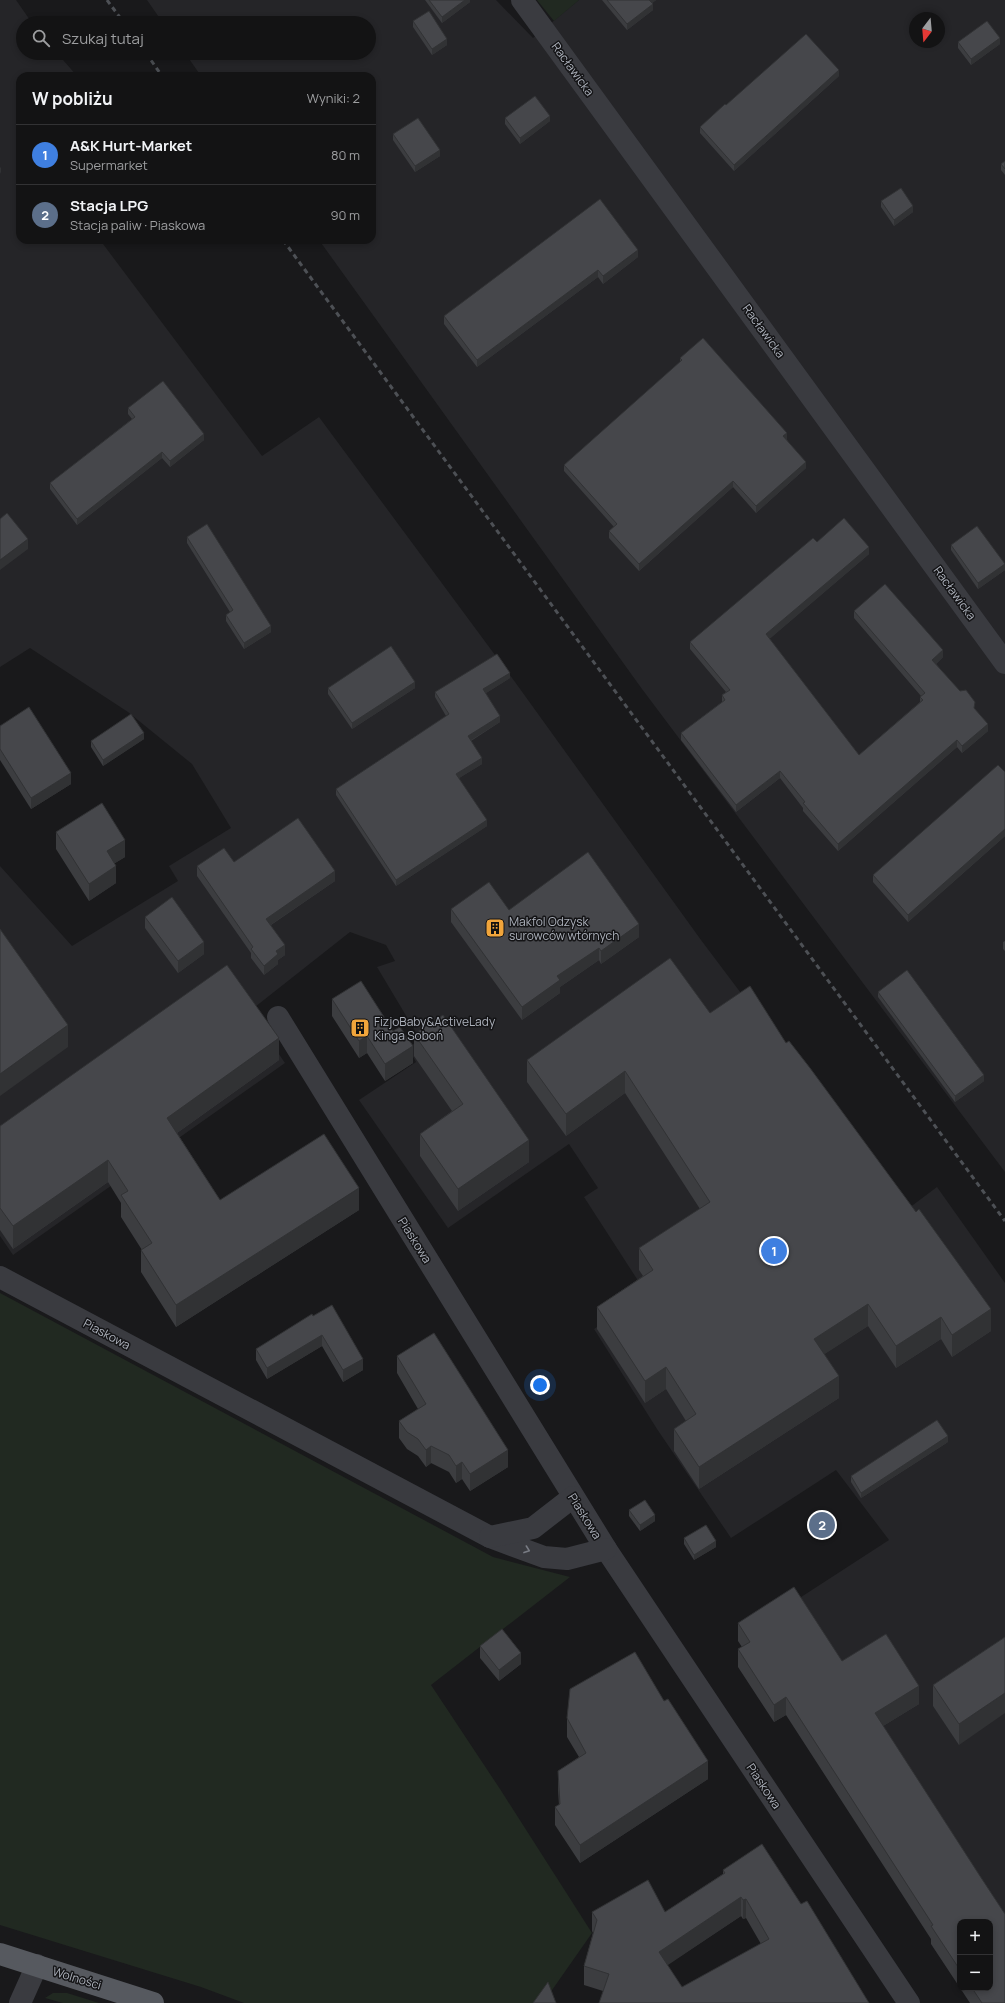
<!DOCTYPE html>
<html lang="pl">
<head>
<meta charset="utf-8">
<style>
	:root { --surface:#131314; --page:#202022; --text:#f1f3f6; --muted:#9d9ea0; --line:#323234; --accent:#f1a53b }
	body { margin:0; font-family:Manrope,sans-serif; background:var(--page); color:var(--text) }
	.controls { position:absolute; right:12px; bottom:12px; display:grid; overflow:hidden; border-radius:8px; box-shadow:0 2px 6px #0003 }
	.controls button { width:36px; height:36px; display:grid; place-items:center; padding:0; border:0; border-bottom:1px solid var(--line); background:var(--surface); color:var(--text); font:20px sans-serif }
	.compass { position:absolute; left:909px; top:12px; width:36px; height:36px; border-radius:50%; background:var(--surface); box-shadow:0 2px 6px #0003; rotate:196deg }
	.you { position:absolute; left:540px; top:1385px; width:14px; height:14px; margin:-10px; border:3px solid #fff; border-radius:50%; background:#1a73e8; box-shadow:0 0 0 6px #1a73e833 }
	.badge { display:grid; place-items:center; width:26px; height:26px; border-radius:50%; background:var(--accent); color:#fff; font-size:13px; font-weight:700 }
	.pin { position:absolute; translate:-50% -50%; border:2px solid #fff; box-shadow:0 1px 4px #0006 }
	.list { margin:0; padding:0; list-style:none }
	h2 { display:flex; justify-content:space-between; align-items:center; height:52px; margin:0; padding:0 16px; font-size:17px }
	h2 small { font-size:13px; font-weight:400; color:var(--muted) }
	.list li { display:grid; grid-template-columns:26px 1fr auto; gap:12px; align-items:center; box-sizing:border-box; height:60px; padding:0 16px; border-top:1px solid var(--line) }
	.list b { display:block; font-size:15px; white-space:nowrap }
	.list p { margin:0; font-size:13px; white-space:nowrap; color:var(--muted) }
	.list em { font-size:13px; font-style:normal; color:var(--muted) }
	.icon { flex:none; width:22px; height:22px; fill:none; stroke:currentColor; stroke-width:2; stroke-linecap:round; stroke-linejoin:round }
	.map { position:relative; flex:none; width:1005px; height:2003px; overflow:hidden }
	.search { position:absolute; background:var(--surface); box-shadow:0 2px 6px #0003; left:16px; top:16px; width:360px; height:44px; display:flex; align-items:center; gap:10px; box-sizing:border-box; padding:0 14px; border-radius:22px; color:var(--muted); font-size:15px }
	.panel { position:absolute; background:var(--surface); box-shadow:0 2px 6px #0003; left:16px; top:72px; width:360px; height:172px; border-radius:12px }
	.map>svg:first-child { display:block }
</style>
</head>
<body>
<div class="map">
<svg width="1005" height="2003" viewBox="0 0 1005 2003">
	<rect width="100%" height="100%" fill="#19191b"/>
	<!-- built -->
	<g fill="#252528" fill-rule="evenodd">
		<path d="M0,0h16l16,23h-9v30h34l20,23h-57v164h80l162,216 57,-39 196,265 186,258 204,271 32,-24 68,96v641l-210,-323 94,-61 -53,-70 -105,68 -74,-109 -63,-100 52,-36 -62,-96 14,-9 -29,-44 -121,84 -89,-128 57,-38 -8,-14 12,-9 -43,-72 18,-6 -9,-16 -36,-13 -100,79 35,52 -272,192 -13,-19v-370l72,80 106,-65 -9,-15 62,-38 -39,-64 -64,-52 -98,-64 -30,19z"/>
		<path d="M147,0h349l37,38 46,-38h426v1172l-363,-483 -323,-449h53v-164h-171l-16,-23h184v-30h-206zM915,18h24v24h-24z"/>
	</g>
	<!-- green -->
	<g fill="#212921">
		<path d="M537,0h42l-25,21z"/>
		<path d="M0,1293l493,264 77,20 -139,108 69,104 92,144 -49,70h-299l-43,-16 -201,-62z"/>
		<path d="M53,1993h14l32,10h-36l-18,-5z"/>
	</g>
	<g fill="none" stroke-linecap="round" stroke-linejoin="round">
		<!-- minor -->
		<g stroke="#3a3b40" stroke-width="22">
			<path d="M522,0l483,663"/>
			<path d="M278,1017l328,532 303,454"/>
			<path d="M0,1277l490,260 54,20 23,2 39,-10"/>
			<path d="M490,1537l43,-9 40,-31"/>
			<path d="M20,2003l17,-38"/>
		</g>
		<!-- major -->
		<path stroke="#56595f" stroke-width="22" d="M0,1954l153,49"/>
		<!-- rail -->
		<g stroke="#4d5055" stroke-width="3" stroke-dasharray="5 4" stroke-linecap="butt">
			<path d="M107,0l17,23"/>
			<path d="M146,53l16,23"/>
			<path d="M283,240l722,981"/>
		</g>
	</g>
	<!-- wall -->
	<g fill="#3c3d40" fill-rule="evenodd">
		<path d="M425,0h45v2l-28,21z"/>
		<path d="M602,0h54l-4,3 1,7 -26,20z"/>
		<path d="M413,21l34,24 -15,10 -19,-28z"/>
		<path d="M958,42l42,2 -29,21 -13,-17z"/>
		<path d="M839,76l-105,95 -34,-38v-6l26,-22z"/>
		<path d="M505,118l45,3 -30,23 -15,-20z"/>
		<path d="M393,134l47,22 -25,16 -22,-32z"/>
		<path d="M1005,161v14l-4,-5v-6z"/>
		<path d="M881,201l32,11 -19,14 -13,-19z"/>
		<path d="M638,257l-35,27 -5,-7 -121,90 -33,-43v-8z"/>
		<path d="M680,358l107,82 19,28 -50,45 -23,-26 -94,84 -30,-33v-7l5,-4 -50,-56v-6l116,-103z"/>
		<path d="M128,408l76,32 -34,27 -8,-9 -85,67 -27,-36v-6l82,-64 -4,-5z"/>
		<path d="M187,537l84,95 -27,17 -18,-28v-6l4,-3 -43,-69z"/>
		<path d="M817,542l52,12 -100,85 90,116 61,-53v-5l1,-1 -67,-78v-7l89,46 -7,7 39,45 13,22 -26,22 -5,-6 -119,104 -35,-40v-3l-23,-30 -44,34 -55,-72v-7l41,-31v-7l4,-3 -36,-43v-7z"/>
		<path d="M951,545l54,25 -27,19 -27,-39z"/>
		<path d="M510,678l-24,15 14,29 -29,19 11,23 -23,14 28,48 -91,60 -60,-91v-6l110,-73 -11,-19v-5z"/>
		<path d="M328,688h87l-63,41 -24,-35z"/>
		<path d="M0,726l71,58 -40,25 -31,-49z"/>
		<path d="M144,739l-41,27 -12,-19v-6z"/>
		<path d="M1005,772v64l-97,86 -35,-40v-7z"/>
		<path d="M56,832l69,25 -10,6 1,20 -27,18 -33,-52z"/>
		<path d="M234,862l101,19 -64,44 14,30 -7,5v4l-14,11 -13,-17v-5l-54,-77v-10z"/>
		<path d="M451,909l58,1 130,27 -38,27 -2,-4 -39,27v6l-38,27 -71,-98z"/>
		<path d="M145,917l59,37 -26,19 -33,-45z"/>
		<path d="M1005,941v10l-2,-2v-7z"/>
		<path d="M878,992l106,89 -29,21 -77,-105z"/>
		<path d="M332,999l81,64 -28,18 -18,-28 -8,5 -27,-42z"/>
		<path d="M710,1013l76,30 205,288 -39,26 -11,-18 -45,29 -28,-42 -44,28 15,44 -140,91 -25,-38v-22l12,-8 -20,-32 -21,14 -48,-74v-22l46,-31 -4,-6v-22l61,-39 -75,-116 -59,43 -39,-54v-22z"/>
		<path d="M414,1034l115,128 -71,49 -38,-55v-22l32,-23 -38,-55z"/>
		<path d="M279,1060l-102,73 43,67 139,10 -183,117 -35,-55v-22h1l-21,-33v-14l-13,-21 -95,67 -13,-19v-104z"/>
		<path d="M313,1316l50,54 -20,12 -21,-36 -55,33 -11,-19v-11z"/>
		<path d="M397,1356l111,111 -38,24 -8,-12 -6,4 -7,-11 -18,-9 -5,4 -8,-11 -11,-7 -8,-11v-17l19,-12 -21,-36z"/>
		<path d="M948,1442l-87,56 -10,-16v-6z"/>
		<path d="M629,1510l26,11 -15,10 -11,-15z"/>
		<path d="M684,1538l32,9 -22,13 -10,-16z"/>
		<path d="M738,1623l104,38 77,43 -36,22 122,277h-35l-39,-59v-5l-145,-224 -12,7 -36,-55v-18l4,-2 -4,-6zM960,1922l30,66h-30z"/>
		<path d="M1005,1637l-46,108 -26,-39v-21z"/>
		<path d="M480,1646l41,18 -22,17 -19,-23z"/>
		<path d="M567,1718l141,61 -128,84 -25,-38v-18l4,-2 -1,-15v-19l21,-14 -12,-20z"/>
		<path d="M723,1870l78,34 68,99 -266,-12 -19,-6v-19l9,-33 -1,-2v-19h73l58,-38zM741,1916l2,3 3,-1 15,26 -79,43 -15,-22z"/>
	</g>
	<!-- shaded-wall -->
	<g fill="#313234">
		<path d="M465,0h5v2l-28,21v-6z"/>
		<path d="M649,0h7l-7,6z"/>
		<path d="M653,4v6l-26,20v-6z"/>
		<path d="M1000,38v6l-29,21v-6z"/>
		<path d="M447,39v6l-15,10v-6z"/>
		<path d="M839,70v6l-105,95v-6z"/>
		<path d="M550,116v5l-30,23v-6z"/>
		<path d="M440,150v6l-25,16v-6z"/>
		<path d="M1,167v5l-1,2v-6z"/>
		<path d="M913,206v6l-19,14v-6z"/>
		<path d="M638,250v7l-35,27v-8z"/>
		<path d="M598,270v7l-121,90v-7z"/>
		<path d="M787,433v7l-4,3v-7z"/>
		<path d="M204,434v6l-34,27v-6z"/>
		<path d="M162,452v6l-85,67v-6z"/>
		<path d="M806,462v6l-50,45v-7z"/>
		<path d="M733,481v6l-94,84v-7z"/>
		<path d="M28,539v10l-28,21v-10z"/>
		<path d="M869,547v7l-103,88v-8z"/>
		<path d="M1005,564v6l-27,19v-6z"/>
		<path d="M271,626v6l-27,17v-6z"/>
		<path d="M943,650v7l-11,10v-7z"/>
		<path d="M510,673v5l-27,17v-6z"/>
		<path d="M415,682v6l-63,41v-6z"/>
		<path d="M500,716v6l-32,20v-6z"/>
		<path d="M988,724v7l-26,22v-7z"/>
		<path d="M144,733v6l-41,27v-6z"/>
		<path d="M957,740v7l-119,104v-7z"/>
		<path d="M482,758v6l-26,16v-6z"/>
		<path d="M780,771v7l-44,34v-7z"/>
		<path d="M71,773v11l-40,25v-11z"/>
		<path d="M487,820v6l-91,60v-6z"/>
		<path d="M1005,829v7l-97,86v-7z"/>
		<path d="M125,840v17l-18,11v-17z"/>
		<path d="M116,866v17l-27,18v-17z"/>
		<path d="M335,871v10l-69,47v-9z"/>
		<path d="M639,924v13l-38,27v-13z"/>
		<path d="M204,942v12l-26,19v-12z"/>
		<path d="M285,945v10l-7,5v4l-14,11v-9l12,-15z"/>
		<path d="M599,948v12l-39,27v6l-38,27v-13l35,-31z"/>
		<path d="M68,1025v22l-68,49v-22z"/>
		<path d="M367,1036v17l-8,5v-17z"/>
		<path d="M279,1038v22l-112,80v-22z"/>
		<path d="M413,1046v17l-28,18v-17z"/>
		<path d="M625,1071v22l-59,43v-22z"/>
		<path d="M984,1075v6l-29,21v-6z"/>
		<path d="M529,1140v22l-71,49v-22z"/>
		<path d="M108,1160v22l-95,67v-23z"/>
		<path d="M359,1188v22l-183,117v-22z"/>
		<path d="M868,1304v22l-54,35v-22z"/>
		<path d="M991,1309v22l-39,26v-22z"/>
		<path d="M941,1317v22l-45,29v-22z"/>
		<path d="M322,1335v11l-55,33v-11z"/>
		<path d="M363,1359v11l-20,12v-12z"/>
		<path d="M666,1367v22l-21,14v-22z"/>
		<path d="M839,1376v22l-140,91v-22z"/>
		<path d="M948,1436v6l-87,56v-5z"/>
		<path d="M431,1446v17l-5,4v-17z"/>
		<path d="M508,1450v17l-38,24v-17z"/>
		<path d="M462,1462v17l-6,4v-17z"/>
		<path d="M655,1515v6l-15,10v-6z"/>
		<path d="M716,1541v6l-22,13v-5z"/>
		<path d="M521,1653v11l-22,17v-11z"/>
		<path d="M919,1686v18l-44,27v-18z"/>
		<path d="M1005,1693v20l-46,32v-21z"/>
		<path d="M786,1697v18l-12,7v-17z"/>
		<path d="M708,1761v18l-128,84v-18z"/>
		<path d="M741,1897v19l-82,55v-19z"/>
		<path d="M746,1899v19l-3,1v-19z"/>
	</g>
	<!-- building -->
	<g fill="#46474b" stroke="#313234" fill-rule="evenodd">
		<path d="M429,0h36l-23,17z"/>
		<path d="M607,0h42l4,4 -26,20z"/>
		<path d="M429,11l18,28 -15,10 -19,-28z"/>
		<path d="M987,21l13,17 -29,21 -13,-17z"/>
		<path d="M806,34l33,36 -105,95 -34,-38 25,-23 1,1z"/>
		<path d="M535,96l15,20 -30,22 -15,-20z"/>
		<path d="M418,118l22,32 -25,16 -22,-32z"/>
		<path d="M1005,161v8l-4,-5z"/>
		<path d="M901,188l12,18 -19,14 -13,-19z"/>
		<path d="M600,199l38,51 -35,26 -5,-6 -121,90 -33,-44z"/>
		<path d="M703,338l84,95 -4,3 23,26 -50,44 -23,-25 -94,83 -30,-33 8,-7 -53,-59 118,-105 -2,-2z"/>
		<path d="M163,381l41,53 -34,27 -8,-9 -85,67 -27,-36 85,-66 -7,-9z"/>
		<path d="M7,513l21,26 -28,21v-41z"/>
		<path d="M844,518l25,29 -103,87 93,121 64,-55 -3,-3 5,-4 -71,-82 31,-27 58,66 -11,10 28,31 6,-1 9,12 -1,6 14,16 -26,22 -5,-6 -119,104 -35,-41 2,-1 -25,-31 -44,34 -55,-72 44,-33 -3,-5 8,-5 -40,-48 123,-104 4,4z"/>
		<path d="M207,524l64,102 -27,17 -18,-28 7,-5 -46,-73z"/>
		<path d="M977,526l28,38 -27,19 -27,-38z"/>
		<path d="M391,646l24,36 -63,41 -24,-35z"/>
		<path d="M497,654l13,19 -27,16 17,27 -32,20 14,22 -26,16 31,46 -91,60 -60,-91 113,-75 -14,-22z"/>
		<path d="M29,707l42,66 -40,25 -31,-49v-23z"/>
		<path d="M131,714l13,19 -41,27 -12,-19z"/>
		<path d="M998,765l7,7v57l-97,86 -35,-40z"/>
		<path d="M102,803l23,37 -18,11 9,15 -27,18 -33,-52z"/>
		<path d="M298,818l37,53 -69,48 19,26 -9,6 2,3 -14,12 -13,-17 2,-2 -56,-81 27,-18 10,14z"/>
		<path d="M588,852l51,72 -38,27 -2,-3 -42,28 3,4 -38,27 -71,-98 38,-27 20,28z"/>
		<path d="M172,897l32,45 -26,19 -33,-44z"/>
		<path d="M0,929l68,96 -68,49z"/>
		<path d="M670,958l40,55 40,-27 36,57 3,-2 21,27 106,144 3,-3 72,100 -39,26 -11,-18 -45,29 -28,-42 -54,35 25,37 -140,91 -25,-38 22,-15 -30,-47 -21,14 -48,-74 56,-37 -14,-22 71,-46 -85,-131 -59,43 -39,-54z"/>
		<path d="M227,965l52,73 -112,80 53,82 104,-66 35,54 -183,117 -35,-55 11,-7 -31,-48 7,-4 -20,-31 -95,66 -13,-18v-82z"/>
		<path d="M907,970l77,105 -29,21 -77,-104z"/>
		<path d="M361,981l32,50 7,-4 13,19 -28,18 -18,-28 -8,5 -27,-42z"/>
		<path d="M443,1015l86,125 -71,49 -38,-55 43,-30 -49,-70z"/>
		<path d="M332,1305l31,54 -20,11 -21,-35 -55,33 -11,-19 56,-35 1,2z"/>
		<path d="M434,1333l74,117 -38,24 -8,-12 -6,4 -7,-11 -18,-9 -5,4 -8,-11 -11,-7 -8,-11 27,-17 -29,-48z"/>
		<path d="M937,1420l11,16 -87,57 -10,-17z"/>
		<path d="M645,1500l10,15 -15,10 -11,-15z"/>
		<path d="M706,1525l10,16 -22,14 -10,-17z"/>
		<path d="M794,1587l48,74 44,-27 33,52 -44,27 105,163 25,38v89h-23l-10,-15h18v-66h-30v48l-29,-44 2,-1 -147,-228 -12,8 -36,-56 12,-7 -12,-19z"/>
		<path d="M502,1629l19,24 -22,17 -19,-24z"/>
		<path d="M1005,1637v56l-46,31 -26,-39z"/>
		<path d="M635,1652l29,49 4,-2 40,62 -128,84 -25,-38 5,-3 -2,-33 28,-18 -19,-35 3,-29z"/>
		<path d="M762,1844l39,60 6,-3 62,102h-270l10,-29 -25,-8 13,-46 -5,-8 56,-32 17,32 60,-39 -2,-3zM741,1897l2,3 3,-1 23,40 -87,48 -23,-35z"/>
		<path d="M548,1982l8,21h-23z"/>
	</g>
	<!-- one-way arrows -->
	<defs><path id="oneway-chevron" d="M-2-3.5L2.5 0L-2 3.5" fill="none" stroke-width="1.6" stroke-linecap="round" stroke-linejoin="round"/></defs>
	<use stroke="#797c84" href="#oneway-chevron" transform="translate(527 1550) rotate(20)"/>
	<!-- icons -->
	<defs>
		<g id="building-square" transform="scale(1)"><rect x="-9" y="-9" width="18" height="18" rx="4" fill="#f1a53b" stroke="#141416"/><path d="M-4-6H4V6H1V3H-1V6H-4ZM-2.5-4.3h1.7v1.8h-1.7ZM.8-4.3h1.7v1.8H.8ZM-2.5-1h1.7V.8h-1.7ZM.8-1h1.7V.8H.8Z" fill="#111"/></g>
	</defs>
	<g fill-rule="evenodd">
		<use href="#building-square" x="495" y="928"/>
		<use href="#building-square" x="360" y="1028"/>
	</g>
	<g text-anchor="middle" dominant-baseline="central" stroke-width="3" stroke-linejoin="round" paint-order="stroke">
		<!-- street labels -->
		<g font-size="12" fill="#acb1bb" stroke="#141416">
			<text transform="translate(573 69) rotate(54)">Racławicka</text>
			<text transform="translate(764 331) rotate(54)">Racławicka</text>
			<text transform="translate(955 593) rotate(54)">Racławicka</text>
			<text transform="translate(415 1240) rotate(58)">Piaskowa</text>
			<text transform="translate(107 1334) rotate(28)">Piaskowa</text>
			<text transform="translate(585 1516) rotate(58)">Piaskowa</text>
			<text transform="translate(764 1786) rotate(56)">Piaskowa</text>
			<text transform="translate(77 1978) rotate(17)">Wolności</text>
		</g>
		<!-- poi labels -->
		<g font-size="12" fill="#acb1bb" stroke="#141416" text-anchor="start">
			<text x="509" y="921">Makfol Odzysk<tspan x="509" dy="14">surowców wtórnych</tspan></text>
			<text x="374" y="1021">FizjoBaby&amp;ActiveLady<tspan x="374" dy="14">Kinga Soboń</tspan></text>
		</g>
	</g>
</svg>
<div class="controls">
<button>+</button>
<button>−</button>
</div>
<svg class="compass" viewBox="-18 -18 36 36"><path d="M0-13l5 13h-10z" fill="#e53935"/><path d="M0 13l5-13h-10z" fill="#9d9ea0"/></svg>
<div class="you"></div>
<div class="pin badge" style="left:774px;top:1251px;background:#3f7fe0">1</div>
<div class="pin badge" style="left:822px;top:1525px;background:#5c6f8a">2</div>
<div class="search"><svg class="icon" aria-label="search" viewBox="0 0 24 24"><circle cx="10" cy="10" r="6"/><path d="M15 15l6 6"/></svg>Szukaj tutaj</div>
<section class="panel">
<h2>W pobliżu<small>Wyniki: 2</small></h2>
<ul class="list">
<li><span class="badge" style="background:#3f7fe0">1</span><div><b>A&amp;K Hurt-Market</b><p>Supermarket</p></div><em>80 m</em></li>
<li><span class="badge" style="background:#5c6f8a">2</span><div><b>Stacja LPG</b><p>Stacja paliw · Piaskowa</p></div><em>90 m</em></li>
</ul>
</section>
</div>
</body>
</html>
